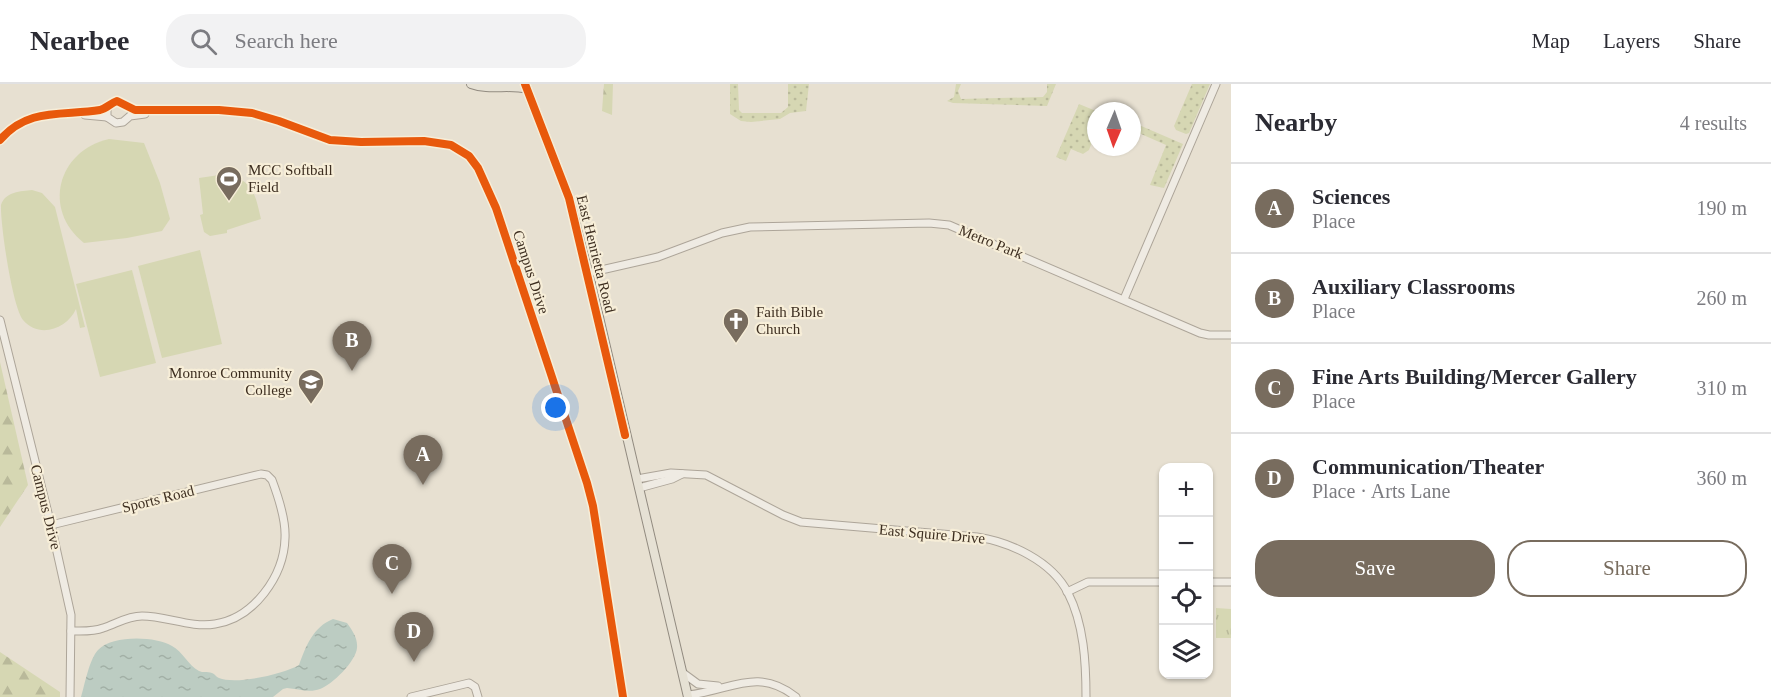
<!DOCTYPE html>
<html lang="en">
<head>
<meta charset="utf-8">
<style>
	:root { --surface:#fff; --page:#f2f2f3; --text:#2b2b33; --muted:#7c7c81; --line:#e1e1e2; --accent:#786c5e }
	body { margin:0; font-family:"Times New Roman",serif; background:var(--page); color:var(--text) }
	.controls { position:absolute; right:18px; bottom:18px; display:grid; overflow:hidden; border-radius:12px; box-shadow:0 2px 4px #0004 }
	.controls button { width:54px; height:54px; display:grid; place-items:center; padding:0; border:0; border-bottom:2px solid var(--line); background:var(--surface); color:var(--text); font:30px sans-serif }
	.compass { position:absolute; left:1087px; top:18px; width:54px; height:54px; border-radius:50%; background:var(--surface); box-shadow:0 2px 4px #0004; rotate:182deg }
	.you { position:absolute; left:556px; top:324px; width:21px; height:21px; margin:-15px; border:4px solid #fff; border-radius:50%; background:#1a73e8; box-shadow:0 0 0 9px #1a73e833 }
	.badge { display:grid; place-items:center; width:39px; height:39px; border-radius:50%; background:var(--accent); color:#fff; font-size:20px; font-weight:700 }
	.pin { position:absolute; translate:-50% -50px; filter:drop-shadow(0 2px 3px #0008) }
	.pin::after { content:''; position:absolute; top:32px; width:21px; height:18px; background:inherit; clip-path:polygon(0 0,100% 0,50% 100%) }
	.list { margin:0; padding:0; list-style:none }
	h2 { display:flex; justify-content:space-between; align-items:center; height:78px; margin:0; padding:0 24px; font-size:26px }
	h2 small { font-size:20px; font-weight:400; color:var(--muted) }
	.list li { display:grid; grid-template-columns:39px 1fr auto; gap:18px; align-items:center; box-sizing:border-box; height:90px; padding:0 24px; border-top:2px solid var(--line) }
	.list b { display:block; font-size:22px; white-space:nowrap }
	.list p { margin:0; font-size:20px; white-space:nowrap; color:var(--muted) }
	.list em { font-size:20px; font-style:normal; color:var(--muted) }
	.actions { display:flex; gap:12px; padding:18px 24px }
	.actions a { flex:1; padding:14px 0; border:2px solid var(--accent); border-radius:24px; text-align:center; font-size:21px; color:var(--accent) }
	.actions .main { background:var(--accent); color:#fff }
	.icon { flex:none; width:33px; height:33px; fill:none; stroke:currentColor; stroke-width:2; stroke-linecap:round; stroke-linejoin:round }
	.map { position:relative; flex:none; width:1231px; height:613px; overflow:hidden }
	header { display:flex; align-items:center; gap:36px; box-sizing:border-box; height:84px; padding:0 30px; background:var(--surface); border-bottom:2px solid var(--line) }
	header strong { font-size:28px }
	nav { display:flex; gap:33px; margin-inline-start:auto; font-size:21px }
	.search { width:420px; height:54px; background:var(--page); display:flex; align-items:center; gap:15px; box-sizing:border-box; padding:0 21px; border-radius:24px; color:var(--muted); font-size:22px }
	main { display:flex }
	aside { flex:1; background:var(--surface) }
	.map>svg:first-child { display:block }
</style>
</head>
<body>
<header>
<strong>Nearbee</strong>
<div class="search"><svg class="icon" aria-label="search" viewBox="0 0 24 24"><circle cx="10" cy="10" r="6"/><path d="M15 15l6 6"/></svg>Search here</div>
<nav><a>Map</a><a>Layers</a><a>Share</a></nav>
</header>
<main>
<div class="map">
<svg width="1231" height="613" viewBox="0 0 1231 613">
	<defs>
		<pattern id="grass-dots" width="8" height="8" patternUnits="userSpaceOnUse" patternTransform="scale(1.5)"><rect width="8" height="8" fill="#d6d7b3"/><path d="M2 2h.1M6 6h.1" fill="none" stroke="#b9b99a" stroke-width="1.8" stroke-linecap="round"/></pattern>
		<pattern id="forest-firs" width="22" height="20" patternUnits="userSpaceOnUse" patternTransform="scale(1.5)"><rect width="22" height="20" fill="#d6d7b3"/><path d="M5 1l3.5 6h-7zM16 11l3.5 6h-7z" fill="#b9b99a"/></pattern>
		<pattern id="park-tufts" width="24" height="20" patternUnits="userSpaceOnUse" patternTransform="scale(1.5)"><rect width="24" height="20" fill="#d6d7b3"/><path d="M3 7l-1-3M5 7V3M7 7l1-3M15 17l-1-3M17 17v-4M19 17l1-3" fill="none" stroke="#b9b99a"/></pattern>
		<pattern id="water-ripples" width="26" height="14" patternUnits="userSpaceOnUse" patternTransform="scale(1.5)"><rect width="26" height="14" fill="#bcccc2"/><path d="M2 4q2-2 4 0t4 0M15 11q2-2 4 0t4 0" fill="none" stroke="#a2b0a6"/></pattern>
	</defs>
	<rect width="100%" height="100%" fill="#e7e0d1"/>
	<!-- grass -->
	<g fill="url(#grass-dots)">
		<path d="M730,0h8l1,26 3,3h39l7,-6v-23h21l-3,27 -16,2 -10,6 -29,3 -10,-1 -11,-7z"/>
		<path d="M956,0h5l-3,7 3,8 82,-2 4,-5v-8h9l-9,22 -94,-3 -6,-2 7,-4z"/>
		<path d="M1192,0h18l-21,49 -3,1 -10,-4 -2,-4z"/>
		<path d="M1079,20l17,7v16l-4,9 2,1 -5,13 -6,4 -12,-5 -5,12 -10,-4z"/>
		<path d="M1132,38l51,22 -19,44 -14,-3 16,-40 -34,-15z"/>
	</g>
	<!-- forest -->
	<g fill="url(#forest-firs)">
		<path d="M604,0h9l-1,31 -10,-4z"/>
		<path d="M0,278l28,123 -28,42z"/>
		<path d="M0,568l60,40v5h-60z"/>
	</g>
	<!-- park -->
	<path fill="url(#park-tufts)" d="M1216,524l15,1v29h-15z"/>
	<!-- pitch -->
	<g fill="#d6d7b3">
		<path d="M109,55l35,4 16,40 10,36 -8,12 -35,7 -43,5c-42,-33 -27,-92 25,-104z"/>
		<path d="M226,90c28,7 29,20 35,45l-34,11v3l-17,3 -6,-4 -4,-17 3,-1 -4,-36z"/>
		<path d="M32,106l10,3 13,14 30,120 -5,1 -4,-19c-9,20 -37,30 -53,11 -11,-14 -23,-98 -22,-115 4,-13 20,-14 31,-15z"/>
		<path d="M200,166l22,94 -60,14 -24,-92z"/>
		<path d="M132,186l24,93 -56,14 -24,-93z"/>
	</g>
	<!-- water -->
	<path fill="url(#water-ripples)" d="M333,535l14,4c5,7 11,15 10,25 -1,13 -25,37 -37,41 -10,4 -22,0 -33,-1l-4,1 -10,8h-192c4,-13 8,-37 17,-47 14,-15 57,-14 74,-4 11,6 16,19 27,25 4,2 8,0 13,2 3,1 4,4 7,5 17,7 65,-4 80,-13 7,-19 14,-38 34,-46z"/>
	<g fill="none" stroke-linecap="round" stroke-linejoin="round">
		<!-- minor casing -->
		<g stroke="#ada599" stroke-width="9">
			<g id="minor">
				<path d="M109,22l-2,4v7l9,6 7,-1 7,-6 15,-2"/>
				<path d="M85,31l22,2"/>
				<path d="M0,56c28,-33 63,-24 100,-30 7,-2 11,-7 17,-9l18,9h84l33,3 27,8 51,19 31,2 63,-1 27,4 18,11 9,12 18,40 91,275 6,23 30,191"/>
				<path d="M588,189l70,-16 64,-24 28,-6 179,-4 20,2 251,108 9,2h22"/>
				<path d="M1124,215l92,-215"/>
				<path d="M0,236l51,205 20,90 -1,82"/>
				<path d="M637,395l34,-6 35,2 77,40 18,7 176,15c33,5 75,24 91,56 16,31 18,70 18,104"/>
				<path d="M639,404l33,-9 10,-5"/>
				<path d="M51,441l210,-51 6,1 5,5c6,16 14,40 13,58 -1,38 -31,80 -70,86 -24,4 -49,-8 -73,-8 -15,0 -26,8 -39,12 -10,4 -21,3 -32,3"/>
				<path d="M1208,498h23"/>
				<path d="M1067,508l21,-10h76"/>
				<path d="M683,589l15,11 20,2"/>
				<path d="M688,611c42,-4 69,-29 108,2"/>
				<path d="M411,613l58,-14 6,4 3,10"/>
			</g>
		</g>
		<!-- major casing -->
		<g stroke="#928b80" stroke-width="10">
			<g id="major">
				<path d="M471,0c19,7 37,0 56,5"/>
				<path d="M525,0l44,114 22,85 97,414"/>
			</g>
		</g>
		<!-- minor -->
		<use href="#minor" stroke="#efebe3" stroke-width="7"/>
		<!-- major -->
		<use href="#major" stroke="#e6e1d4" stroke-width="8"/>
		<!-- cycleway casing -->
		<g stroke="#f7eed8" stroke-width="11">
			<g id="cycleway">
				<path d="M525,0l44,114 56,237"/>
				<path d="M0,56c28,-33 63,-24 100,-30 7,-2 11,-7 17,-9l18,9h84l33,3 27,8 51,19 31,2 63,-1 27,4 18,11 9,12 18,40 91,275 6,23 30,191"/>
			</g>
		</g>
		<!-- cycleway -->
		<use href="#cycleway" stroke="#e8590c" stroke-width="8"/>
	</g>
	<!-- icons -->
	<defs>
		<g id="stadium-pin" transform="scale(1.35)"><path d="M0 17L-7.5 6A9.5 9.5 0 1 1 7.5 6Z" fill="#786c5e" stroke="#f7eed8"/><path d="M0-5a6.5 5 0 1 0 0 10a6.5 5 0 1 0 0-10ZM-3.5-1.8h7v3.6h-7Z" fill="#fff"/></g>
		<g id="church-pin" transform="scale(1.35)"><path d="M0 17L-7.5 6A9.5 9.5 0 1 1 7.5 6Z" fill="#786c5e" stroke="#f7eed8"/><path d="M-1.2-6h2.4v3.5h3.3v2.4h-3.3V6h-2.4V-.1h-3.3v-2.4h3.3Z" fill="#fff"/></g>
		<g id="university-pin" transform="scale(1.35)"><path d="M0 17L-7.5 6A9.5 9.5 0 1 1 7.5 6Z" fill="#786c5e" stroke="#f7eed8"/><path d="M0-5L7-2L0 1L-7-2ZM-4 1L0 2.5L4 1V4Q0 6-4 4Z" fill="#fff"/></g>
	</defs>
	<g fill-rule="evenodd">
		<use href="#stadium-pin" x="229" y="95"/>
		<use href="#church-pin" x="736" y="237"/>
		<use href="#university-pin" x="311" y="298"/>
	</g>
	<g text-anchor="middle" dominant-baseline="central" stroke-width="4.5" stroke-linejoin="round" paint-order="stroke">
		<!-- poi labels -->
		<g font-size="15" fill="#3d2e20" stroke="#f7eed8" text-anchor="start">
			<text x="248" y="86">MCC Softball<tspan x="248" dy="17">Field</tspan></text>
			<text x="756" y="228">Faith Bible<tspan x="756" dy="17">Church</tspan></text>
			<text x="292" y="289" text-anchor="end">Monroe Community<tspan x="292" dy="17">College</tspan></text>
		</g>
		<!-- street labels -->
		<g font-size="15" fill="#3d2e20" stroke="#f7eed8">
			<text transform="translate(991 158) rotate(22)">Metro Park</text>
			<text transform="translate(596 170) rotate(76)">East Henrietta Road</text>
			<text transform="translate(531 188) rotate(72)">Campus Drive</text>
			<text transform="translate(158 415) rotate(-14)">Sports Road</text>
			<text transform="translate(46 423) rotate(76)">Campus Drive</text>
			<text transform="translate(932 450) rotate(5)">East Squire Drive</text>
		</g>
	</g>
</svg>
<div class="controls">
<button>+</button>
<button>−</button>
<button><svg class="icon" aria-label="locate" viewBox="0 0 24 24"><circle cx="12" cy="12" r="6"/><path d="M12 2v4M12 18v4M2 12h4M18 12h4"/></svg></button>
<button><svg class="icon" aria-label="layers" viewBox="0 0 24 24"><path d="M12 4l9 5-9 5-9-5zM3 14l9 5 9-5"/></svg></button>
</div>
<svg class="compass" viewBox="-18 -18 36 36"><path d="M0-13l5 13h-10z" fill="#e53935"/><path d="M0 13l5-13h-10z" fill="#7c7c81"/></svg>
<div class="you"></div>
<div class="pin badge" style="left:423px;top:401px">A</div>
<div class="pin badge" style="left:352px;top:287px">B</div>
<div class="pin badge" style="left:392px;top:510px">C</div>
<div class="pin badge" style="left:414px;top:578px">D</div>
</div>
<aside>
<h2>Nearby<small>4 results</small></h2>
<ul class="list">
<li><span class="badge">A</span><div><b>Sciences</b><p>Place</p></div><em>190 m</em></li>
<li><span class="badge">B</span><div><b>Auxiliary Classrooms</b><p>Place</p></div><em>260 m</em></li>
<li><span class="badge">C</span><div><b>Fine Arts Building/Mercer Gallery</b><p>Place</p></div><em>310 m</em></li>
<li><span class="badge">D</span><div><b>Communication/Theater</b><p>Place · Arts Lane</p></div><em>360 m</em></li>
</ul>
<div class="actions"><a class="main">Save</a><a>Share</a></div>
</aside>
</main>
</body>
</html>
